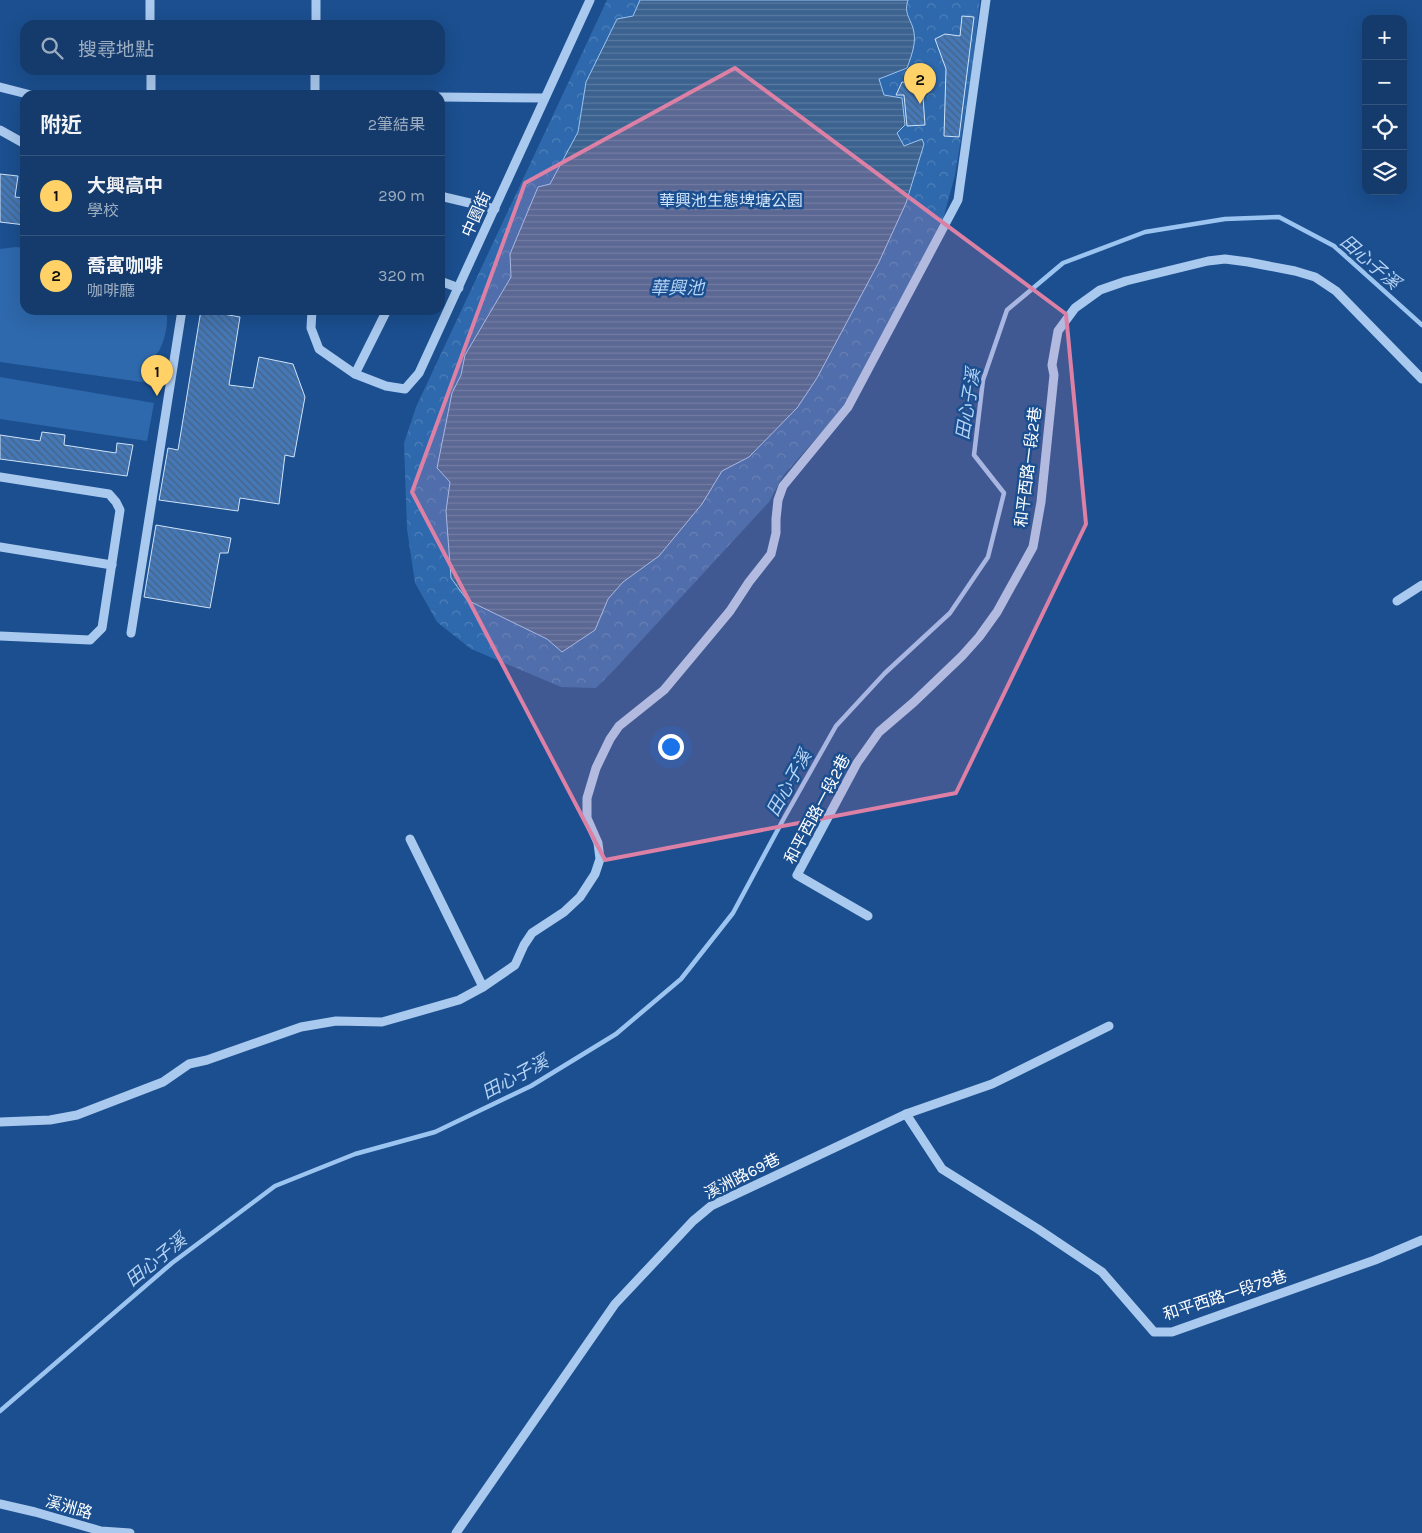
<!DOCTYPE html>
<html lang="zh-TW">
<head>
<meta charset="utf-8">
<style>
	:root { --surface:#143b6b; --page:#1d4271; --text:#f1f3f6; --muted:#9dadc1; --line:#33557e; --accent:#ffd166 }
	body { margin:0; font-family:Karla,"Noto Sans TC",sans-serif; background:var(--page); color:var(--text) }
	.controls { position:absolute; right:15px; top:15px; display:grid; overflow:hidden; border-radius:10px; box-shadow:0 5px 20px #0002 }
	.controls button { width:45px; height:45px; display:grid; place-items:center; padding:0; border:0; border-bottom:1px solid var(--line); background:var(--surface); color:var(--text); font:25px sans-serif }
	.you { position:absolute; left:670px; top:746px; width:18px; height:18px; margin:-12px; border:4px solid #fff; border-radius:50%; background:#1a73e8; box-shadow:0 0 0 8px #1a73e833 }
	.badge { display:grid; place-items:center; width:32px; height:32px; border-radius:50%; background:var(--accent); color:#111; font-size:16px; font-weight:700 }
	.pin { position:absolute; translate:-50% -41px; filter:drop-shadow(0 1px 2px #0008) }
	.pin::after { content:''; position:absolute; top:26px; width:18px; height:15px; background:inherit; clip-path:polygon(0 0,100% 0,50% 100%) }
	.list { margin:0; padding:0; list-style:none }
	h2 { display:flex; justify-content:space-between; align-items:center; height:65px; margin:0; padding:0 20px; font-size:21px }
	h2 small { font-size:16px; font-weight:400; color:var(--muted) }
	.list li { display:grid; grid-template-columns:32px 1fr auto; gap:15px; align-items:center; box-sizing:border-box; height:80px; padding:0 20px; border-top:1px solid var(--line) }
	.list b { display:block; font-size:19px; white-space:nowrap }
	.list p { margin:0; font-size:16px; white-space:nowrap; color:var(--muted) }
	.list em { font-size:16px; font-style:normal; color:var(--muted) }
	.icon { flex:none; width:28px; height:28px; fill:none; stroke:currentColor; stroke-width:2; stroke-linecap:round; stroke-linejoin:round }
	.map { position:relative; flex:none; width:1422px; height:1533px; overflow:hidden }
	.search { position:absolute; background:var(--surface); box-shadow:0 5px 20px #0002; left:20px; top:20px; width:425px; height:55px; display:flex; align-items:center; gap:12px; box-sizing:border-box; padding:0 18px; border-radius:15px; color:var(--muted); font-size:19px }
	.panel { position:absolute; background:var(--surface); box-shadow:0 5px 20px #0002; left:20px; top:90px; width:425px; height:225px; border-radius:15px }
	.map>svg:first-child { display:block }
</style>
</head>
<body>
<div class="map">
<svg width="1422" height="1533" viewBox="0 0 1422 1533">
	<defs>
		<pattern id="forest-crowns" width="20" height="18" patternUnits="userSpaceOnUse" patternTransform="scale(1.25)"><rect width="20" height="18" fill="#2e69ad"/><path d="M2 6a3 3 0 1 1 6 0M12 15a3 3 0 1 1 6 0" fill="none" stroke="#4d80b9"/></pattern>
		<pattern id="water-rules" width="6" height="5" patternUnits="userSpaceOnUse" patternTransform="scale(1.25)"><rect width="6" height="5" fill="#3c6290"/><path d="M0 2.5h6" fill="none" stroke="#597aa1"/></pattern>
		<pattern id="building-back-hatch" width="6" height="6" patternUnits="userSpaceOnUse" patternTransform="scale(1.25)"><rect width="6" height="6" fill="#4478b7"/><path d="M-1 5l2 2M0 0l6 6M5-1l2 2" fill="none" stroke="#486282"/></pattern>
	</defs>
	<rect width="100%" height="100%" fill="#1b4f8f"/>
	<!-- forest -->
	<path fill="url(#forest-crowns)" d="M607,0h373l-8,72 -17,103 -11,41 -95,185 -66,75 -14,26 -155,168 -18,18 -35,-1 -90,-38 -34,-27 -22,-39 -8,-54 -3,-86 12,-36z"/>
	<!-- pitch -->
	<g fill="#2e69ad">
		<path d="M16,247l9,1v62h141c3,12 -1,30 -7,41 -3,4 -8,8 -11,12l19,2 -4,20 -163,-23v-113z"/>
		<path d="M0,377l154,26 -7,38 -147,-22z"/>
	</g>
	<!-- water -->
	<path fill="url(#water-rules)" stroke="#9cc4f0" d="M640,0h268c-4,13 1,16 5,28 4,14 -1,26 -6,40l-28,11 5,16 18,3 3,27 -8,8 7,13 18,-7 2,5 -18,59 -27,59 -62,116 -20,30 -48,49 -27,14 -20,33 -43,52 -36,26 -15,17 -13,31 -33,22 -15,-13 -80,-39 -16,-22 -5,-67 4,-29 -13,-14 15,-75 9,-18 4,-20 46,-78 -1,-23 28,-67 12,-3 28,-52 8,-50 31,-63 16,-3z"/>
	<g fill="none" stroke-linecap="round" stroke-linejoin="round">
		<!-- stream -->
		<path stroke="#9cc4f0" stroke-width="4.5" d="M0,1411l172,-148 103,-77 80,-32 80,-22 96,-46 85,-52 65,-55 52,-66 50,-93 53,-94 49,-53 65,-60 38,-56 16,-64 -30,-38 9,-75 24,-70 56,-47 82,-31 80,-13 54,-2 55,29 88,79"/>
	</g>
	<!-- building -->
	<g fill="url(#building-back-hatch)" stroke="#cfe3fa">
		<path d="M962,16l12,1 -15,120 -15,-1 2,-67 -11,-30 10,-5 15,2z"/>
		<path d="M902,82l20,1 3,42 -18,1 -3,-31h-8z"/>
		<path d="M0,174l18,2 -3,21 10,1v27l-25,-3z"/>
		<path d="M201,310l39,7 -11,68 24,3 6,-31 34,7 12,33 -11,60 -9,-2 -6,49 -39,-6 -2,13 -79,-11 9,-52 10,2z"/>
		<path d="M42,432l23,3 -1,10 52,8 1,-10 16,2 -6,31 -127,-17v-24l40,6z"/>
		<path d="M156,525l75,13 -3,15h-8l-10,55 -66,-11z"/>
	</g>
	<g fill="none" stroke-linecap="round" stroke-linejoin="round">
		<!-- minor -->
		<g stroke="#a9c9ee" stroke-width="9">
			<path d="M150,0v25"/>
			<path d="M316,25v-25"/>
			<path d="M151,70v25"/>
			<path d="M0,87l31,8"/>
			<path d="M315,95v-25"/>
			<path d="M440,97l104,1"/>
			<path d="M0,130l25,14"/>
			<path d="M440,196l55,13"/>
			<path d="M440,281l19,7"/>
			<path d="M312,310l-1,18 8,21 36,25 31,12 19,3 14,-16 171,-373"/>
			<path d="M355,374l32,-64"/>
			<path d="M0,477l109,17 7,8 4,8 -18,118 -12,12 -90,-4"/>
			<path d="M0,547l112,18"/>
			<path d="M1397,601l25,-16"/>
			<path d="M131,633l51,-323"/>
			<path d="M410,839l73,148"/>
			<path d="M868,916l-71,-41 60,-112 22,-31 35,-30 48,-46 17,-19 18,-25 36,-65 8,-45 13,-127 -2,-10 6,-34 17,-23 25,-18 26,-9 82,-20 17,-2 23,3 47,9 20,6 21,14 86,88"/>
			<path d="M906,1114l36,55 96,60 64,43 52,60h18l203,-72 47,-20"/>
			<path d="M0,1122l50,-2 27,-5 86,-33 26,-18 18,-4 94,-33 35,-6 46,1 77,-22 24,-13 32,-22 9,-20 8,-12 32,-21 16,-15 15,-23 5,-15 -2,-16 -11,-25v-20l9,-30 14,-29 9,-13 45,-36 66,-79 19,-29 22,-28 5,-21v-14l2,-19 5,-14 65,-79 110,-207 28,-200"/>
			<path d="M0,1504l35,8 66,19 29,2"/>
			<path d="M456,1533l159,-229 78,-83 18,-15 195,-92 86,-30 117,-58"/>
		</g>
	</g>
	<!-- marked area -->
	<path fill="#dd80a5" fill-opacity="0.2" stroke="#dd80a5" stroke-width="4" stroke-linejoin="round" d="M735,68l331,246 20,210 -130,269 -351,67 -193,-368 113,-309z"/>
	<g text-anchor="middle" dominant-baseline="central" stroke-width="5" stroke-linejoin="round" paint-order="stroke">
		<!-- park labels -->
		<g font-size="16" fill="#cfe3fa" stroke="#1b4f8f">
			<text x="731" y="200">華興池生態埤塘公園</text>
		</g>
		<!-- street labels -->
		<g font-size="16" fill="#fff" stroke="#1b4f8f">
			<text transform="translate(476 214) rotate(-66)">中園街</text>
			<text transform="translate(1028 467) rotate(-83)">和平西路一段2巷</text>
			<text transform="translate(817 809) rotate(-62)">和平西路一段2巷</text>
			<text transform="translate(742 1176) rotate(-27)">溪洲路69巷</text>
			<text transform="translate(1225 1295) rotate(-18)">和平西路一段78巷</text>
			<text transform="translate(69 1507) rotate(16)">溪洲路</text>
		</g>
		<!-- water labels -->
		<g font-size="18" font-style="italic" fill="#b5d3f5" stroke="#1b4f8f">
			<text transform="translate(1370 262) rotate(41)">田心子溪</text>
			<text x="677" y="288">華興池</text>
			<text transform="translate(968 404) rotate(-81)">田心子溪</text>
			<text transform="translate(789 783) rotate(-61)">田心子溪</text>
			<text transform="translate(515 1077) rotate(-28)">田心子溪</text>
			<text transform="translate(156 1260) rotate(-39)">田心子溪</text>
		</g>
	</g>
</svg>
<div class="controls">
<button>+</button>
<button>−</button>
<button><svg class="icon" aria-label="locate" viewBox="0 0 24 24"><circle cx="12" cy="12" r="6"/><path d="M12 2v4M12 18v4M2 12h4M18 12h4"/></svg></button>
<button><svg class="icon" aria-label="layers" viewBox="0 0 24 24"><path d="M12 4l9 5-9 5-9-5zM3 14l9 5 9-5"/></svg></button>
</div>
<div class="you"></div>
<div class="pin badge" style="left:157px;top:396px">1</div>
<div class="pin badge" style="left:920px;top:104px">2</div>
<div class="search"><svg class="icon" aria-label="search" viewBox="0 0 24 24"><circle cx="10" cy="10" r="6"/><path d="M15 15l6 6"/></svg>搜尋地點</div>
<section class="panel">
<h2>附近<small>2筆結果</small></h2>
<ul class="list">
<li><span class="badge">1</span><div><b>大興高中</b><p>學校</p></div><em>290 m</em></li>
<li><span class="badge">2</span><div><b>喬寓咖啡</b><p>咖啡廳</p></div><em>320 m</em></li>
</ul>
</section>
</div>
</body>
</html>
